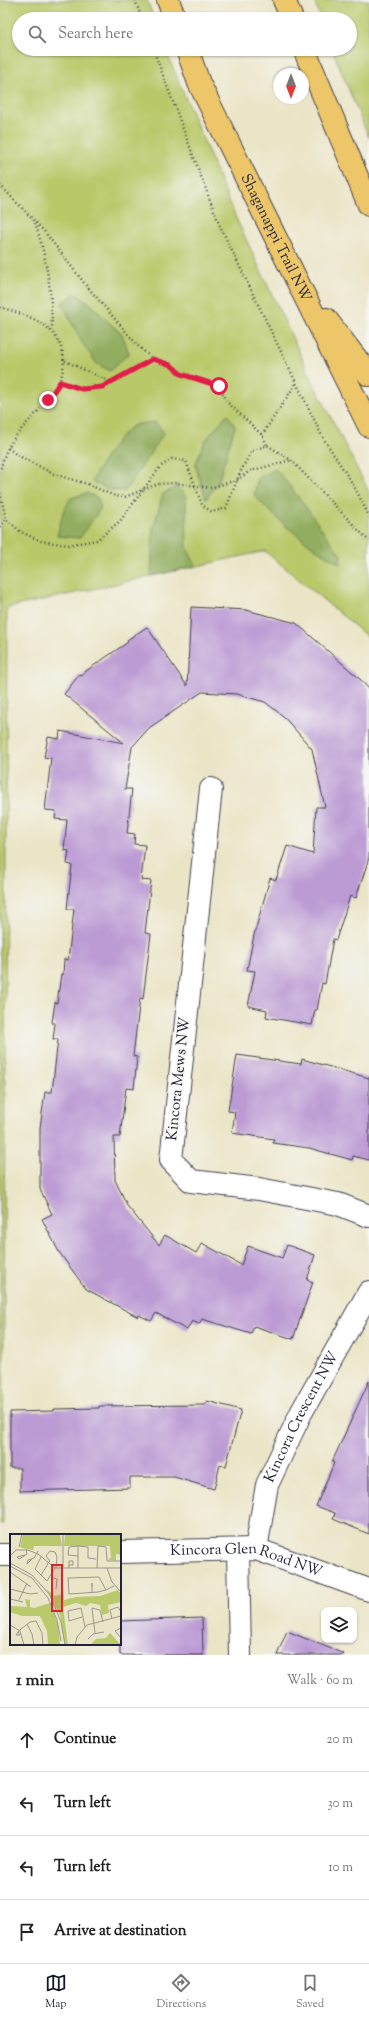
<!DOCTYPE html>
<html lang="en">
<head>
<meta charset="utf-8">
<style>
	:root { --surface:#fff; --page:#f2f2f2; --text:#222; --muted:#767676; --line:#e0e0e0; --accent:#111827 }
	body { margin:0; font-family:"Sorts Mill Goudy",serif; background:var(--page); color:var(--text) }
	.controls { position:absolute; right:12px; bottom:12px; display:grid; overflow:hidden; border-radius:8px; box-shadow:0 1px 3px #0004 }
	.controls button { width:36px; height:36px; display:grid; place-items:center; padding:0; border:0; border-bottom:1px solid var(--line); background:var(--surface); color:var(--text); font:20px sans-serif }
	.compass { position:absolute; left:273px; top:68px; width:36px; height:36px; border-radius:50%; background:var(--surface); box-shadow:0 1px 3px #0004; rotate:180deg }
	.stop { position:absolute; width:12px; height:12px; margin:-9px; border:3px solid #e11d48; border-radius:50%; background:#fff }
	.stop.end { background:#e11d48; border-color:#fff; box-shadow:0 1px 4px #0008 }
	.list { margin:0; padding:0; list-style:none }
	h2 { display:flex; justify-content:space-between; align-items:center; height:52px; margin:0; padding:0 16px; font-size:17px }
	h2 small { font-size:13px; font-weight:400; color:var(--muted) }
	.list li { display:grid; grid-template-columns:26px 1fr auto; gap:12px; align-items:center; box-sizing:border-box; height:64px; padding:0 16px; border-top:1px solid var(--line) }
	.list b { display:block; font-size:15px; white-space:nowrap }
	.list em { font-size:13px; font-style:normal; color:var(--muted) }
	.icon { flex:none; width:22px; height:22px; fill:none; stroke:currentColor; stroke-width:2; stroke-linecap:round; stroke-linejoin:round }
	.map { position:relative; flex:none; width:369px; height:1655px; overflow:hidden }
	.search { position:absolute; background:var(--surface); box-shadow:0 1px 3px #0004; left:12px; right:12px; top:12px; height:44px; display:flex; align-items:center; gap:10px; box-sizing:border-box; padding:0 14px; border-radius:22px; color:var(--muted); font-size:15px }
	.sheet { height:308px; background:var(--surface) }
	nav { display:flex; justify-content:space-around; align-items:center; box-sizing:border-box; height:56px; border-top:1px solid var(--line); background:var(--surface); font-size:11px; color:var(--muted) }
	nav a { display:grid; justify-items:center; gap:2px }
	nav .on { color:var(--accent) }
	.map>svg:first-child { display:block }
</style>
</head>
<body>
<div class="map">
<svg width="369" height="1655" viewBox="0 0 369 1655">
	<rect width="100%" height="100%" fill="#f6f6f2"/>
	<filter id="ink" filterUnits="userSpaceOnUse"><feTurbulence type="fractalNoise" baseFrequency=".025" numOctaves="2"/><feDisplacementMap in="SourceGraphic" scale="8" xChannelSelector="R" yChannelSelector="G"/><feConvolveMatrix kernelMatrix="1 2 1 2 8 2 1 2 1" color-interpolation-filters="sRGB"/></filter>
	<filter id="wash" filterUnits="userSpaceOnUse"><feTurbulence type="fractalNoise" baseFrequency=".012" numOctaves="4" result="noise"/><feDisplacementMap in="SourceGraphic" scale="16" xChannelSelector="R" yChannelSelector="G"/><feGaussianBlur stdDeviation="0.9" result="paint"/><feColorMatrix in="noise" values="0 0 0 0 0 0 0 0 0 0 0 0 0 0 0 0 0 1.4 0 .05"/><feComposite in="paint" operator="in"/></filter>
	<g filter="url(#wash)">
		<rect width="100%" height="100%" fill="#ebe5c7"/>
		<!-- green -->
		<g fill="#b9c96b" stroke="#6e7653">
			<path d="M0,0h147l7,19h-135v30h146l71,169 79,168 54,106v146l-104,-87 -258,57 -4,916h-3z"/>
			<path d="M314,0h55v138l-37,-89h18v-30h-29z"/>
		</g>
		<!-- forest -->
		<g fill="#92ad5f" stroke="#5a684d">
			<path d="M75,294l14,8 15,16 18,16 7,19 -19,18 -13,-7 -16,-23 -19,-38z"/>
			<path d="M227,414l8,12 -17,57 -12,16 -11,-34 10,-24z"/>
			<path d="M155,422l9,11 -39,58 -15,-1 -18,-8c7,-16 26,-47 41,-56 5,-3 16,-3 22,-4z"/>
			<path d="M275,469c25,27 44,58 66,86l-1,9c-35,-21 -58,-39 -86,-69l4,-17z"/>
			<path d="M177,487l9,9 1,52 9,18 -45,10 2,-47 10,-35z"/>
			<path d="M87,493l11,5 3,10 -21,30 -23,-2 6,-24 8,-14z"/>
		</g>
		<g id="blocks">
			<!-- building -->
			<g fill="#bc9bd4">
				<path d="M191,607l55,3 50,13 64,56 9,10v169l-13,40 -6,-2 -14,44 -3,-1 -8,45 -3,-1 -5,27h-2l-3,15 -46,-8 1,-7 -19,-4 7,-35 -8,-1 7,-35 16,-57 6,2 11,-34 26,8 3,-47h9l-13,-58 -29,-33 -18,-14 -28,-8 -35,-2 -53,36 -17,19 -7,42h7l-5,44 8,1 -1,10 11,1 -4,35 10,1 -6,52 6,1 -8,65 -3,-1 -7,58 4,1 -3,32 -8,-1 -6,49h-6l1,43 13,27 31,38 6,-10 31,18 6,-10 39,22 7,-19 34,12 5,-13 28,10 -8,25 6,2 -20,57 -39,-13 -3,8 -49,-15 -3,5 -7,-3 -5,9 -31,-17 -5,8 -12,-6 -1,2 -52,-28 -27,-37 -17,-33 10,-5 -12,-25v-61l5,-36h7l6,-53h-5l2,-16h-3l3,-21 2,1 4,-29 2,1 1,-16 4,1 6,-51h-7l5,-44 -5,-1 2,-13 -5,-1 3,-30 -12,-1 1,-8 -11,-1 6,-52 -7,-1 4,-20 11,2 1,-8 64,12 -60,-49 16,-20 2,2 4,-5 42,-29 -1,-2 20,-13 40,59z"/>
				<path d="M237,1055l64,9 1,-5 67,19v82l-16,-4 -1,4 -43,-12 -36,-5 1,-4 -42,-6 3,-21 -7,-1z"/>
				<path d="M369,1381v153l-36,-15 2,-6 -19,-7 18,-43 -2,-1z"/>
				<path d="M207,1401l34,9 -15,56 -6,-1 -6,24 -40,-12h-44v11l-110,3v-23h-10v-56l44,-1v-2l45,-1v-2l106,-1z"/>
				<path d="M202,1618l1,37h-83v-34z"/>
				<path d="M287,1631l57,23 -1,1h-66z"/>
			</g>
		</g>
	</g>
	<g filter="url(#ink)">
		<use href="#blocks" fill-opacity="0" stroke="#403f50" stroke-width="1"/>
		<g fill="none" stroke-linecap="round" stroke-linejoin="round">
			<!-- minor casing -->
			<g stroke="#403f50" stroke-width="24">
				<g id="minor">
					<path d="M211,789l-40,371 20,21 68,8 79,15 31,12"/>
					<path id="s1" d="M256,1549l11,-64 34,-72 68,-121"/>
					<path d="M238,1550l2,105"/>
					<path id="s2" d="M120,1552l136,-3 113,41"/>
					<path d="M0,1555h11"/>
				</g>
			</g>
			<!-- major casing -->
			<g stroke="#403f50" stroke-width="24">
				<g id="major">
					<path d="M168,0l7,19"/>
					<path d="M284,0l8,19"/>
					<path id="s3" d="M187,49l12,34 170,343"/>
					<path d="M304,49l65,156"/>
					<path d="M326,319l43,56"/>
				</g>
			</g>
			<!-- path -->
			<g stroke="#403f50" stroke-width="2.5" stroke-dasharray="1 3" stroke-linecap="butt">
				<path d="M135,0l7,19"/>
				<path d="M153,49l66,175 103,212 32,50 15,30"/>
				<path d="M0,185l44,46 41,53 54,63 14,12 18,6 10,9 38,12 9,17 34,32 5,10"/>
				<path d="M35,223c12,35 17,71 17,107"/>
				<path d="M0,307c25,8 54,15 62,43 11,42 -37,66 -54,98 -4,7 -6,16 -8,23"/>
				<path d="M65,361l46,21"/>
				<path d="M60,382l22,7 20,-2 51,-28"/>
				<path d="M262,435l35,-53"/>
				<path d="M8,448l9,7 37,19 33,10 28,12 10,1 32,-13 19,-1 34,5 27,-8 13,-9 41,-11"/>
				<path d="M0,493l6,26 15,13 20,9 27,4 29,-5 23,-19 40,-54 12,-8 14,2 16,44 10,7 14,-4 16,-40 10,-17 15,-6 24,15 78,81"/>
				<path d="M0,527l6,-8"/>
			</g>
			<!-- minor -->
			<use href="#minor" stroke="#fff" stroke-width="22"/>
			<!-- major -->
			<use href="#major" stroke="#ecc669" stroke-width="22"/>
		</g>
	</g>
	<g fill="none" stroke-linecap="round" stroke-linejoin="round" filter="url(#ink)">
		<!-- route -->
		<path stroke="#e11d48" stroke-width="5" d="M48,400l12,-18 22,7 20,-2 51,-28 18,6 10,9 38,12"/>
	</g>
	<g text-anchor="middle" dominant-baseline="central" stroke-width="3.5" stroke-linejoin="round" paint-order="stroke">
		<!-- street labels -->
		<g font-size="15" fill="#22223b" stroke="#f6f6f2">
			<text stroke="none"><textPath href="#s3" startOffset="209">Shaganappi Trail NW</textPath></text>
			<text transform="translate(179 1079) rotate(-84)">Kincora Mews NW</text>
			<text stroke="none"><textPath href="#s1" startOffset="141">Kincora Crescent NW</textPath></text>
			<text stroke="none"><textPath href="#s2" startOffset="128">Kincora Glen Road NW</textPath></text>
		</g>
	</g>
	<!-- overview -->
	<g transform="translate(10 1534)">
		<rect width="111" height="111" fill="#ebe5c7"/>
		<path d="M13,0h37l2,12h-28l-1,4 -11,-2 -2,-1zM111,0v21l-5,-1v7l-9,-2 4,-1 -1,-12h-46l1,-12zM52,35l2,31 12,-3 24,-1 18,-6 3,4v8l-13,3 1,8 -7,2 -2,-10 -10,-2 -4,3 -10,-3 -13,4 5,38h-3l-5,-30 -14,-26 9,7 7,-2zM15,65l5,1v7l4,1 16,-5 8,22 2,20h-12l-1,-14 -7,-15h-18l-12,-4v-6l17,1zM100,99l11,12h-31l6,-6 10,-1z" fill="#b9c96b"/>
		<path fill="none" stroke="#9b978f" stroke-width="1" d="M53,1v33M9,13l3,-13M15,21l-8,2 2,2 5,-3 3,-2 -1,-5M0,22l6,-6h12l10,4 17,14h66M68,22l-10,-1 1,-8 9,-1M31,23l-6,12 12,12 8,-13M23,24l-6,6 1,-4 6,-2 4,-7M0,29l22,12 18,20 11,27 4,23M37,30l3,-3 -4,-5 4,-5 5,1 2,5 -1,11M0,32l22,12 16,20 9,22 4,21M59,34v-7h4v4h-4M68,34v-22l10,1v11l8,1M87,34l1,-22 8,1 1,14h14M97,34l5,14 9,10M0,38l21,15M31,41l7,-11M41,43l6,2 -1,10M0,55l20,5 8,-1M96,56l-7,-13 -31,1 1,16 29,-2 8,-2 8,-4M82,59v-10v4M0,65l13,3M9,66l8,-17M72,83l-13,4 -1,-10 13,-3 4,19M102,85l-2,-9 8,-3 3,5M17,90l5,10 2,11M0,91l10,6 4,14M111,94l-6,3 6,7M10,96l10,-8 6,-1 6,12 1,12M8,98l2,3h-4l2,-3 2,-2M85,99l-3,-25 8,2 3,12M78,105l5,-5 11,-2M65,111l2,-8 10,-12 34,-9"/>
		<path fill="#d62828" fill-opacity="0.15" stroke="#d62828" stroke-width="2" d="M42,31h10v46h-10z"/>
		<rect width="111" height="111" fill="none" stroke="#22223b" stroke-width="2"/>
	</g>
</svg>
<div class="controls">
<button><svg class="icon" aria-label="layers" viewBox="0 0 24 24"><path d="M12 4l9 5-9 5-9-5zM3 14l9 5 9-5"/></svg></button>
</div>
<svg class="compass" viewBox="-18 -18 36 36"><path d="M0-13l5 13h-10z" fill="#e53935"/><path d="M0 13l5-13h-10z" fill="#767676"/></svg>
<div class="stop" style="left:219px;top:386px"></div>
<div class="stop end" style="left:48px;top:400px"></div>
<div class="search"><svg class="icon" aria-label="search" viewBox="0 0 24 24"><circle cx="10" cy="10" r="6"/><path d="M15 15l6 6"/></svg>Search here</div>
</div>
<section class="sheet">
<h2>1 min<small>Walk · 60 m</small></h2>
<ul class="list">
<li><svg class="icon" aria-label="ahead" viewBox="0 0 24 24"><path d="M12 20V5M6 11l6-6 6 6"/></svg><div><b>Continue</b></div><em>20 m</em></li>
<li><svg class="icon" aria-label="left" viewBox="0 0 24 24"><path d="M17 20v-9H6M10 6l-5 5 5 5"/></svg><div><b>Turn left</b></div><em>30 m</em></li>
<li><svg class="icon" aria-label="left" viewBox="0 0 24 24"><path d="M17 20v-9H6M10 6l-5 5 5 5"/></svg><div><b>Turn left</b></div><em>10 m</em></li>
<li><svg class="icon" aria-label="arrive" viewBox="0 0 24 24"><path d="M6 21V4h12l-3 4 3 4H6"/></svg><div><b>Arrive at destination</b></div></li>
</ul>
</section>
<nav>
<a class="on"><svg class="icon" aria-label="map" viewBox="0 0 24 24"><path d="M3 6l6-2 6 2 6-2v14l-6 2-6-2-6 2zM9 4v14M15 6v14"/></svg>Map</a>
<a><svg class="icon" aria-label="directions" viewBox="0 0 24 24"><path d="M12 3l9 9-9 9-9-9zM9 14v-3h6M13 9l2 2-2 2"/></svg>Directions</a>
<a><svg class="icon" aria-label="saved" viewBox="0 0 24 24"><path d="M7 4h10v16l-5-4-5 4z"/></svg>Saved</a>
</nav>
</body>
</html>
